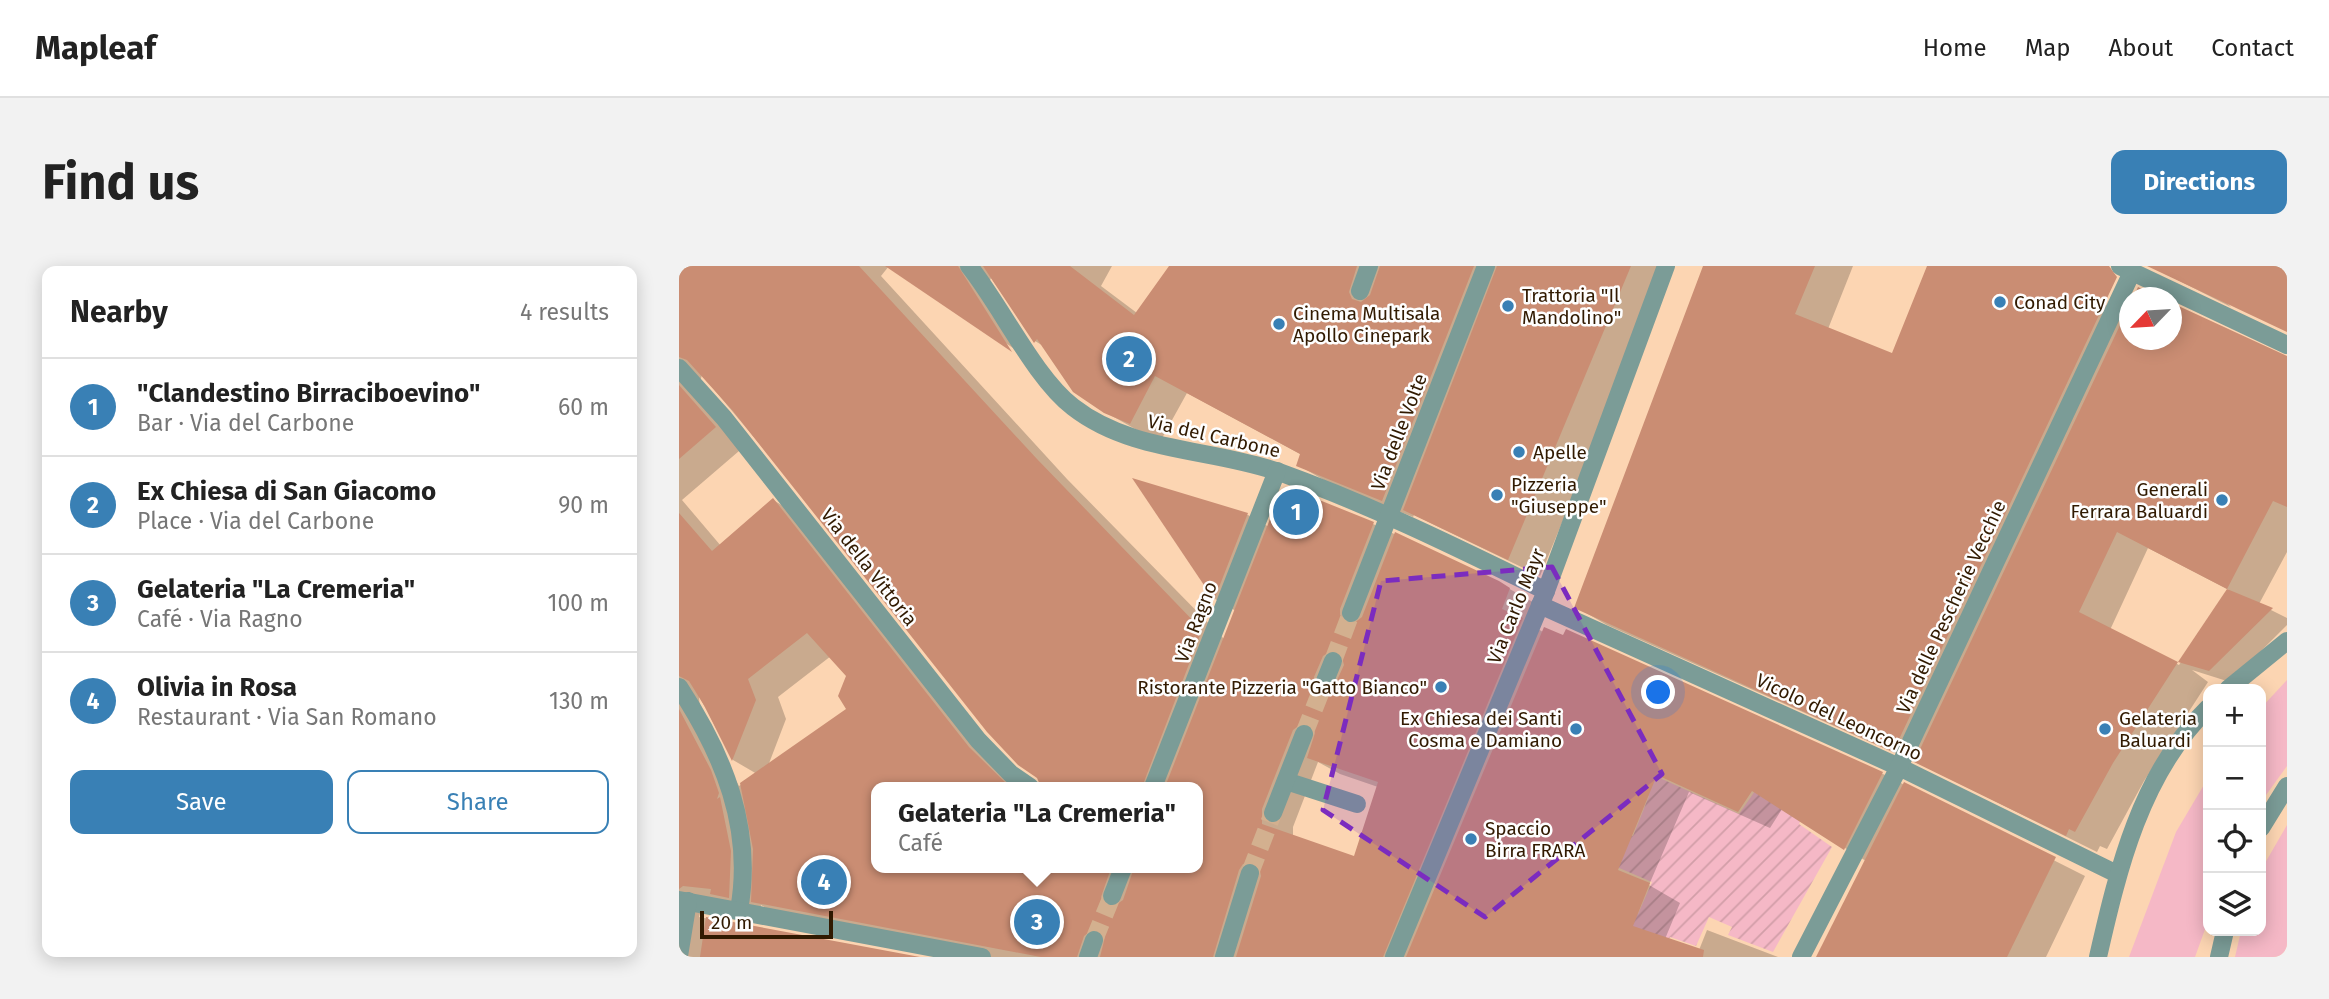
<!DOCTYPE html>
<html lang="en">
<head>
<meta charset="utf-8">
<style>
	:root { --surface:#fff; --page:#f2f2f2; --text:#222; --muted:#767676; --line:#e0e0e0; --accent:#3980b5 }
	body { margin:0; font-family:"Fira Sans",sans-serif; background:var(--page); color:var(--text) }
	.controls { position:absolute; right:21px; bottom:21px; display:grid; overflow:hidden; border-radius:14px; box-shadow:0 4px 18px #0003 }
	.controls button { width:63px; height:63px; display:grid; place-items:center; padding:0; border:0; border-bottom:2px solid var(--line); background:var(--surface); color:var(--text); font:35px sans-serif }
	.compass { position:absolute; left:1440px; top:21px; width:63px; height:63px; border-radius:50%; background:var(--surface); box-shadow:0 4px 18px #0003; rotate:245deg }
	.scale { position:absolute; left:21px; bottom:18px; width:133px; box-sizing:border-box; padding-left:7px; border:4px solid #311a01; border-top:0; font-size:19px; line-height:24px; white-space:nowrap; color:#311a01; -webkit-text-stroke:5px #fefefe; paint-order:stroke }
	.you { position:absolute; left:980px; top:427px; width:24px; height:24px; margin:-18px; border:5px solid #fff; border-radius:50%; background:#1a73e8; box-shadow:0 0 0 10px #1a73e833 }
	.badge { display:grid; place-items:center; width:46px; height:46px; border-radius:50%; background:var(--accent); color:#fff; font-size:23px; font-weight:700 }
	.pin { position:absolute; translate:-50% -50%; border:4px solid #fff; box-shadow:0 2px 7px #0006 }
	.popup { position:absolute; left:192px; top:516px; width:332px; height:91px; box-sizing:border-box; display:grid; place-content:center; border-radius:14px; background:var(--surface); filter:drop-shadow(0 2px 5px #0005); font-size:23px; white-space:nowrap; color:var(--muted) }
	.popup b { font-size:26px; color:var(--text) }
	.popup::after { content:''; position:absolute; left:50%; top:100%; margin-left:-14px; border:14px solid transparent; border-top-color:var(--surface) }
	.list { margin:0; padding:0; list-style:none }
	h2 { display:flex; justify-content:space-between; align-items:center; height:91px; margin:0; padding:0 28px; font-size:30px }
	h2 small { font-size:23px; font-weight:400; color:var(--muted) }
	.list li { display:grid; grid-template-columns:46px 1fr auto; gap:21px; align-items:center; box-sizing:border-box; height:98px; padding:0 28px; border-top:2px solid var(--line) }
	.list b { display:block; font-size:26px; white-space:nowrap }
	.list p { margin:0; font-size:23px; white-space:nowrap; color:var(--muted) }
	.list em { font-size:23px; font-style:normal; color:var(--muted) }
	.actions { display:flex; gap:14px; padding:21px 28px }
	.actions a { flex:1; padding:16px 0; border:2px solid var(--accent); border-radius:14px; text-align:center; font-size:24px; color:var(--accent) }
	.actions .main { background:var(--accent); color:#fff }
	.icon { flex:none; width:38px; height:38px; fill:none; stroke:currentColor; stroke-width:2; stroke-linecap:round; stroke-linejoin:round }
	.map { position:relative; flex:none; width:1608px; height:691px; overflow:hidden; border-radius:14px }
	header { display:flex; align-items:center; gap:42px; box-sizing:border-box; height:98px; padding:0 35px; background:var(--surface); border-bottom:2px solid var(--line) }
	header strong { font-size:33px }
	nav { display:flex; gap:38px; margin-inline-start:auto; font-size:24px }
	.intro { display:flex; align-items:center; justify-content:space-between; box-sizing:border-box; height:168px; padding:0 42px }
	h1 { margin:0; font-size:49px }
	.button { padding:18px 32px; border-radius:14px; background:var(--accent); color:#fff; font-size:24px; font-weight:700 }
	main { display:flex; gap:42px; padding:0 42px }
	aside { flex:1; background:var(--surface); border-radius:14px; box-shadow:0 4px 18px #0003 }
	.map>svg:first-child { display:block }
</style>
</head>
<body>
<header>
<strong>Mapleaf</strong>
<nav><a>Home</a><a>Map</a><a>About</a><a>Contact</a></nav>
</header>
<div class="intro"><h1>Find us</h1><a class="button">Directions</a></div>
<main>
<aside>
<h2>Nearby<small>4 results</small></h2>
<ul class="list">
<li><span class="badge">1</span><div><b>&quot;Clandestino Birraciboevino&quot;</b><p>Bar · Via del Carbone</p></div><em>60 m</em></li>
<li><span class="badge">2</span><div><b>Ex Chiesa di San Giacomo</b><p>Place · Via del Carbone</p></div><em>90 m</em></li>
<li><span class="badge">3</span><div><b>Gelateria &quot;La Cremeria&quot;</b><p>Café · Via Ragno</p></div><em>100 m</em></li>
<li><span class="badge">4</span><div><b>Olivia in Rosa</b><p>Restaurant · Via San Romano</p></div><em>130 m</em></li>
</ul>
<div class="actions"><a class="main">Save</a><a>Share</a></div>
</aside>
<div class="map">
<svg width="1608" height="691" viewBox="0 0 1608 691">
	<defs>
		<pattern id="garden-furrows" width="10" height="10" patternUnits="userSpaceOnUse" patternTransform="scale(1.75)"><rect width="10" height="10" fill="#f5b8c6"/><path d="M-1 1l2-2M0 10L10 0M9 11l2-2" fill="none" stroke="#d29ea8"/></pattern>
	</defs>
	<rect width="100%" height="100%" fill="#fcd5b2"/>
	<!-- park -->
	<g fill="#f5b8c6">
		<path d="M1608,414v86l-26,36v-94z"/>
		<path d="M1529,512v143l-13,36h-66l47,-125z"/>
		<path d="M1608,559v132h-52l6,-26h20v-61z"/>
	</g>
	<!-- garden -->
	<path fill="url(#garden-furrows)" d="M988,502l-5,11 77,35 23,-33 45,26 -8,17 33,23 -59,105 -45,-17 4,-8 -23,-10 -13,29 -26,-9 -9,20h-46l2,-52 21,9 14,-32 -75,-32 13,-32 43,18 16,-40 -40,-17z"/>
	<!-- shadow -->
	<g fill="#0003" fill-rule="evenodd">
		<path d="M0,0h433l-11,20 36,27 34,-47h497l-128,310 -126,-61 -1,2 -84,-34 -31,-18 4,-10 -115,-62 -26,47 -24,-10 -32,-18 -60,-65 -10,-6 -44,-63 -3,7 51,80 -150,-99 -8,10 186,203 158,161 11,-29 -21,-12 -79,-118 112,34 21,12 6,-4 13,-33 85,34 126,59 32,18 9,6 -7,19 10,6 21,6 3,-7 316,143 202,102 -39,81h-229l49,-96 -84,-52 -12,19 -81,-36 -40,93 31,18 -15,36 34,11 8,-20 71,27h-791l-203,-38 -23,-14 -1,9 -59,-4 -2,7 212,40h-232zM23,109l339,406 2,6h155v81h-322v-81h144l-216,-269 -31,-18 -52,46 -39,-46 64,-55 -48,-57zM152,390l18,20 -1,33 -80,57 18,-47 -8,-22zM20,430l34,64 24,14 -18,12 -39,-74zM639,496l22,12 38,13 -23,71 -62,-21v-10z"/>
		<path d="M1027,0h147l-25,63 65,27 36,-90h97l100,49 3,25h42v-35l79,37 37,24v186l-28,52 28,14v7l-57,57 -38,-12 16,12 -64,99 -37,68 -7,-3 -3,6 -171,-85 -319,-142 -31,-18zM1469,282l81,42 -50,75 -69,-35z"/>
		<path d="M1471,0h137v59l-77,-39 21,21z"/>
	</g>
	<!-- building -->
	<g fill="#ca8d73" fill-rule="evenodd">
		<path d="M0,0h180l178,193 165,171 -60,157h-101l-4,-9 -19,-13 -31,-33 -254,-321 -46,-51 -8,-3z"/>
		<path d="M206,0h73l54,86z"/>
		<path d="M304,0h87l64,49 35,-49h188l-8,26 3,7 9,3 9,-7 10,-29h94l-92,235 -86,-35 4,-12 -145,-78 -25,48 -26,-11 -31,-21 -36,-53 -3,4z"/>
		<path d="M818,0h134l-123,294 -105,-50z"/>
		<path d="M1024,0h112l-20,48 97,39 35,-87h182l8,11 -224,475 -319,-144z"/>
		<path d="M1468,0h140v66z"/>
		<path d="M1459,21l22,11h-27z"/>
		<path d="M1493,37l115,53v151l-14,-6 -46,88 -110,-57 -38,80 99,50 -65,101 -38,69 -6,-3 -3,7 -152,-74 216,-458v36h42z"/>
		<path d="M0,119l37,42 -37,32z"/>
		<path d="M453,212l116,35 -34,87z"/>
		<path d="M608,221l87,35 -34,87v6l6,8 7,1 9,-7 33,-85 104,49 11,7 -8,21 21,9 -140,339h-147l25,-81 -2,-10 -6,-4 -10,2 -4,6 -26,87h-113l5,-20 -3,-5 -9,-3 -9,7 -7,21h-36l-290,-55 2,-53 -13,-66 106,-74 -8,-13 8,-20 -39,-43 -59,46 8,21 -24,61 -27,-54 -16,-26 -10,-5v-163l33,38 61,-53 196,249 41,40h-134v81h235l-10,29 3,7 9,3 10,-7 11,-32h64v-81h-33l105,-268 4,2zM653,384l9,3 3,12 -11,24 -12,3 -5,-5 -2,-10 9,-21zM623,457l10,3 3,7 -8,25 71,24 -24,74 -92,-32v-15l31,-79z"/>
		<path d="M1548,323l46,19 -64,63 -31,-9z"/>
		<path d="M865,361l19,8 3,-6 317,143 -39,78 -92,-59 -14,21 -81,-37 -39,95 32,13 -17,43 71,24 -1,7h-297z"/>
		<path d="M0,443l32,61 8,23 -2,6 3,-2 11,54 -2,47 -19,-4 1,-5 -28,-3 -4,3z"/>
		<path d="M1225,516l152,75 -49,100h-191z"/>
		<path d="M27,651l214,40h-220z"/>
	</g>
	<g fill="none" stroke-linecap="round" stroke-linejoin="round">
		<!-- minor-tunnel -->
		<g stroke="#d3b08f" stroke-width="18" stroke-dasharray="18 9" stroke-linecap="butt">
			<path d="M654,395l18,-48"/>
			<path d="M625,468l21,-53"/>
			<path d="M571,607l23,-60"/>
			<path d="M415,674l18,-44"/>
		</g>
		<!-- minor -->
		<g stroke="#7b9c97" stroke-width="18">
			<path d="M290,0c32,40 66,112 104,141 59,46 138,41 206,65 92,33 179,76 267,119"/>
			<path d="M1441,0l167,79"/>
			<path d="M681,25l9,-25"/>
			<path d="M0,102l45,50 254,322 33,34 19,13"/>
			<path d="M861,339l359,162 218,107"/>
			<path d="M672,347l135,-347"/>
			<path d="M646,415l8,-20"/>
			<path d="M0,421c44,67 75,141 60,223"/>
			<path d="M1549,423l59,-48"/>
			<path d="M607,515l71,23"/>
			<path d="M474,521l124,-316"/>
			<path d="M594,547l31,-79"/>
			<path d="M1582,562l26,-42"/>
			<path d="M433,630l11,-28"/>
			<path d="M0,634l303,57"/>
			<path d="M0,690l9,-55"/>
			<path d="M409,691l6,-17"/>
			<path d="M545,691l26,-84"/>
			<path d="M715,691l152,-366 120,-325"/>
			<path d="M1122,691l98,-190 233,-495"/>
			<path d="M1419,691c20,-88 43,-184 110,-249"/>
			<path d="M1540,691l6,-26"/>
		</g>
	</g>
	<!-- marked area -->
	<path fill="#7b2cbf" fill-opacity="0.2" stroke="#7b2cbf" stroke-width="5" stroke-dasharray="14 9" stroke-linejoin="round" d="M873,301l110,207 -177,143 -162,-107 58,-229z"/>
	<!-- markers -->
	<g fill="#3980b5" stroke="#fefefe" stroke-width="2.5">
		<circle cx="1321" cy="36" r="7"/>
		<circle cx="829" cy="40" r="7"/>
		<circle cx="600" cy="58" r="7"/>
		<circle cx="840" cy="186" r="7"/>
		<circle cx="818" cy="229" r="7"/>
		<circle cx="1543" cy="234" r="7"/>
		<circle cx="762" cy="421" r="7"/>
		<circle cx="897" cy="463" r="7"/>
		<circle cx="1426" cy="463" r="7"/>
		<circle cx="792" cy="573" r="7"/>
	</g>
	<g text-anchor="middle" dominant-baseline="central" stroke-width="5" stroke-linejoin="round" paint-order="stroke">
		<!-- poi labels -->
		<g font-size="19" fill="#311a01" stroke="#fefefe" text-anchor="start">
			<text x="843" y="29">Trattoria "Il<tspan x="843" dy="22">Mandolino"</tspan></text>
			<text x="1335" y="36">Conad City</text>
			<text x="614" y="47">Cinema Multisala<tspan x="614" dy="22">Apollo Cinepark</tspan></text>
			<text x="854" y="186">Apelle</text>
			<text x="832" y="218">Pizzeria<tspan x="832" dy="22">"Giuseppe"</tspan></text>
			<text x="1529" y="223" text-anchor="end">Generali<tspan x="1529" dy="22">Ferrara Baluardi</tspan></text>
			<text x="748" y="421" text-anchor="end">Ristorante Pizzeria "Gatto Bianco"</text>
			<text x="883" y="452" text-anchor="end">Ex Chiesa dei Santi<tspan x="883" dy="22">Cosma e Damiano</tspan></text>
			<text x="1440" y="452">Gelateria<tspan x="1440" dy="22">Baluardi</tspan></text>
			<text x="806" y="562">Spaccio<tspan x="806" dy="22">Birra FRARA</tspan></text>
		</g>
		<!-- street labels -->
		<g font-size="19" fill="#311a01" stroke="#fefefe">
			<text transform="translate(720 166) rotate(-69)">Via delle Volte</text>
			<text transform="translate(535 170) rotate(13)">Via del Carbone</text>
			<text transform="translate(190 301) rotate(52)">Via della Vittoria</text>
			<text transform="translate(837 340) rotate(-68)">Via Carlo Mayr</text>
			<text transform="translate(1272 341) rotate(-65)">Via delle Pescherie Vecchie</text>
			<text transform="translate(517 356) rotate(-69)">Via Ragno</text>
			<text transform="translate(1160 451) rotate(25)">Vicolo del Leoncorno</text>
		</g>
	</g>
</svg>
<div class="controls">
<button>+</button>
<button>−</button>
<button><svg class="icon" aria-label="locate" viewBox="0 0 24 24"><circle cx="12" cy="12" r="6"/><path d="M12 2v4M12 18v4M2 12h4M18 12h4"/></svg></button>
<button><svg class="icon" aria-label="layers" viewBox="0 0 24 24"><path d="M12 4l9 5-9 5-9-5zM3 14l9 5 9-5"/></svg></button>
</div>
<svg class="compass" viewBox="-18 -18 36 36"><path d="M0-13l5 13h-10z" fill="#e53935"/><path d="M0 13l5-13h-10z" fill="#767676"/></svg>
<div class="scale">20 m</div>
<div class="you"></div>
<div class="pin badge" style="left:617px;top:246px">1</div>
<div class="pin badge" style="left:450px;top:93px">2</div>
<div class="pin badge" style="left:358px;top:656px">3</div>
<div class="popup"><b>Gelateria &quot;La Cremeria&quot;</b>Café</div>
<div class="pin badge" style="left:145px;top:616px">4</div>
</div>
</main>
</body>
</html>
